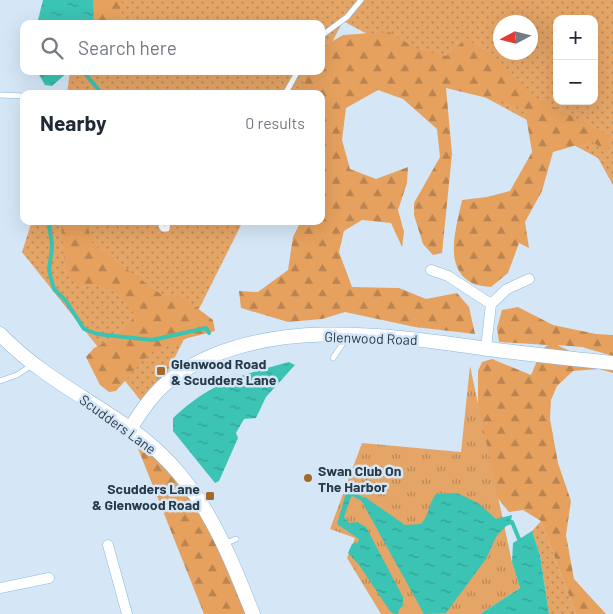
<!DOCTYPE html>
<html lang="en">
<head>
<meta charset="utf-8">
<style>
	:root { --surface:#fff; --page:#f6f6f7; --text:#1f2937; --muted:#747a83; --line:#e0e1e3 }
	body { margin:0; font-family:Barlow,sans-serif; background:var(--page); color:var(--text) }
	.controls { position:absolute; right:15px; top:15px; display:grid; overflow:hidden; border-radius:10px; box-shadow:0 5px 20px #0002 }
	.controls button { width:45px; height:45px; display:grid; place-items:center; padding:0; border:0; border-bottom:1px solid var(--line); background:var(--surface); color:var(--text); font:25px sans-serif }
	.compass { position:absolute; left:493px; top:15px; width:45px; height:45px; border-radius:50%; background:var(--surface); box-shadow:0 5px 20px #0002; rotate:263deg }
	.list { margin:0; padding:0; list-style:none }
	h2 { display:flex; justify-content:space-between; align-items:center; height:65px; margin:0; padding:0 20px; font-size:21px }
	h2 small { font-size:16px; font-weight:400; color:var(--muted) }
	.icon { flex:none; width:28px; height:28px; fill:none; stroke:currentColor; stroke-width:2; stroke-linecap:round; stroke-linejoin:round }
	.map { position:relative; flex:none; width:613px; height:614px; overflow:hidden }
	.search { position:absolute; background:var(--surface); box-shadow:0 5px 20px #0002; left:20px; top:20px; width:305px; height:55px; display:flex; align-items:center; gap:12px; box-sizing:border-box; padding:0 18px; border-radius:10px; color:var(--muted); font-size:19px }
	.panel { position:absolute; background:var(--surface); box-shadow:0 5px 20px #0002; left:20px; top:90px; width:305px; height:135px; border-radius:10px }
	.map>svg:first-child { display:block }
</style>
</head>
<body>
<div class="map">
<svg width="613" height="614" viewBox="0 0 613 614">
	<defs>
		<pattern id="grass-dots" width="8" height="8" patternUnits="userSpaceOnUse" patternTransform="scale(1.25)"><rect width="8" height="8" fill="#e5a567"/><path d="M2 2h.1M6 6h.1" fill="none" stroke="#ba8757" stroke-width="1.8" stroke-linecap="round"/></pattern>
		<pattern id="forest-firs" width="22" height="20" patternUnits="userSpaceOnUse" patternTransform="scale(1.25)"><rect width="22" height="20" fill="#e6a15e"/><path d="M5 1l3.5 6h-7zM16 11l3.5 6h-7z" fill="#ba8450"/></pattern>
		<pattern id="park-tufts" width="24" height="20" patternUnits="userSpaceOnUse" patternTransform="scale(1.25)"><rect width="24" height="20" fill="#e5a567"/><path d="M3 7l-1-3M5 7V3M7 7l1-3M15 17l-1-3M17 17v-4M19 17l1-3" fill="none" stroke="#ba8757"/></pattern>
		<pattern id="water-ripples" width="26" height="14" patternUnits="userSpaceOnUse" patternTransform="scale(1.25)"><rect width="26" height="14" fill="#3bc3b4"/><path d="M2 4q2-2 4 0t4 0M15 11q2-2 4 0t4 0" fill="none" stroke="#329f94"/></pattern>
	</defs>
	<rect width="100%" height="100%" fill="#d5e7f7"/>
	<!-- grass -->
	<g fill="url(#grass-dots)" fill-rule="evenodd">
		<path d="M81,0h532v185l-15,-27 -255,-137 -22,43v-40h-243zM557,19h37v82h-37zM500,22h30v30h-30z"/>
		<path d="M70,71h248l-12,23h-239z"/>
		<path d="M32,221h211l-85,170 -13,15 -123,-154z"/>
		<path d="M541,521l35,93h-27l-9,-59 -8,-24z"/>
	</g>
	<!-- forest -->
	<g fill="url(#forest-firs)">
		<path d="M93,0h30l-7,24h-22z"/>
		<path d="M389,32l28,17 29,7 20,-17 22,13 50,47 73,37 -4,16 -16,-11 -38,11 -11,39 -17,31 4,26 -10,-5 -11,30 -17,14c-6,-1 -14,-1 -19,-4 -30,-16 -15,-57 -10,-83l25,-3 23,-6 22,-39 -7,-42 -17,-7 -62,-15 6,66 -10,99 -9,2 -10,-11 -9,-29v-12l26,-46 -3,-28 -34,-30 -25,-9 -32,18 -4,32 8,29 26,10 32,-12 -1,16 -9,27 6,22 -2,15 -11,-24 -29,-3 -18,11 -5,21 13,35 47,1 27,11 31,-6 12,14 6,27 -60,-7 -70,-15 -23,7 -34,3 -47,-14 -2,-17 19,1 30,-22 5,-33 8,-16h20v-127h-22l9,-23h13v-23l22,-13z"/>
		<path d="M61,221h25l7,23 69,51 22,3 29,22 2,11 -27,7 -38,15 -34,38 -7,1 -9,-7 -14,-28 8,-9 24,-12 17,-20c-8,-18 -20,-27 -39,-31 -14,-2 -12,4 -26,-5l-6,-23z"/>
		<path d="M518,307l35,18 43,9 17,1v21l-31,-9 -25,-2 17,8 39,7v13l-14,-4 -26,2 -16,15 -6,14 -1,19 8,44 13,38 -5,34 8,44 32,35h-30l-35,-93 -18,-11 -14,2 -13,-16 -18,-62v-63l4,-9 10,-3 39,16 11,-26 6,-4 -49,-3 -2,-14 5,-18z"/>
		<path d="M135,441l36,23 24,28 58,122h-49z"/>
	</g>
	<!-- park -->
	<path fill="url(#park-tufts)" d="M470,366l42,196 8,26 -40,26h-99l-34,-56 8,-20 -25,-9 32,-86 99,9z"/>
	<!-- water -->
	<g fill="url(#water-ripples)">
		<path d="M43,0h50l1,24h-57z"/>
		<path d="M37,71h32l-17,15 -7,-1z"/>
		<path d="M289,362l6,3 -29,32 -10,21 -12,1 -8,14 2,5 -19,43 -4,2 -42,-52v-13c38,-36 68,-43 116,-56z"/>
		<path d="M347,490l10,4 -6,3 -7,20 5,6 8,-1 9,5 37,70v9l-4,3 -1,5h-4l-4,-3 -31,-46 -11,-12 4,-9 6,-2 1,-3 -22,-15z"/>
		<path d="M457,493l21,10 18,16 16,-4 -1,6 -15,16 -10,22 -40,54 -22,1 -63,-114 4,-3 40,28 16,-1c9,-10 7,-20 15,-30z"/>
		<path d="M532,531l8,24 9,59h-69l40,-26 -8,-26 1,-19z"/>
	</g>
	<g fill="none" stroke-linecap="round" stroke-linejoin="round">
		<!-- stream -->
		<g stroke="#3bc3b4" stroke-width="4">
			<path d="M83,71l19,23"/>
			<path d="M51,221l-2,2 3,23 -3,25 5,18 12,12 18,28 13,5 55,6 54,-12 3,5"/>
			<path d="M353,494l13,7"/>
			<path d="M505,524l7,-2 7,17"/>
		</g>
		<!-- lane casing -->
		<g stroke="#8ab8de" stroke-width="6">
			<g id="lane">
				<path d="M321,36l26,-19 14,-17"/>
				<path d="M285,94l13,-23"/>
				<path d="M0,95l24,1"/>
				<path d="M165,221l-4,5 2,3h4l1,-8"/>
				<path d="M333,358l15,-22"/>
				<path d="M0,381l17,-6 15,-10"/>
				<path d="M224,544l12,-5"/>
			</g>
		</g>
		<!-- street casing -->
		<g stroke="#8ab8de" stroke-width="11">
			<g id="street">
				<path d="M431,270l17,6 43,28"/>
				<path d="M486,348l5,-44 16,-15 22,-10"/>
				<path d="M108,545l19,69"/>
				<path d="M0,588l49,-10"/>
			</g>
		</g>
		<!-- secondary casing -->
		<g stroke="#8ab8de" stroke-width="15">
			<g id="secondary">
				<path d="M0,334c37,39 85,63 129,94 69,48 94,111 124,186"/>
				<path d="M130,429c12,-19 25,-39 44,-52 88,-62 215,-42 314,-28 42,5 83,10 125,14"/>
			</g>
		</g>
		<!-- lane -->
		<use href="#lane" stroke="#fff" stroke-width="5"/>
		<!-- street -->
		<use href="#street" stroke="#fff" stroke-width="10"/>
		<!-- secondary -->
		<use href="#secondary" stroke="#fff" stroke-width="14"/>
	</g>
	<!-- markers -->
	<g fill="#a4692a" stroke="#d5e7f7" stroke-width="2">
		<rect x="156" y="366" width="10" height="10" rx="2.5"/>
		<circle cx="308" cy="478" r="5"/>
		<rect x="205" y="491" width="10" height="10" rx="2.5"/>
	</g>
	<g text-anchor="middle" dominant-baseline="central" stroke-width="5" stroke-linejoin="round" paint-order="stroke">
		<!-- street labels -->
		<g font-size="14" fill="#273a49" stroke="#d5e7f7">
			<text transform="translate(371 338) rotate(2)">Glenwood Road</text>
			<text transform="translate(118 424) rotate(36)">Scudders Lane</text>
		</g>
		<!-- poi labels -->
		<g font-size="14" font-weight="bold" fill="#273a49" stroke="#d5e7f7" text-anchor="start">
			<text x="171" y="363">Glenwood Road<tspan x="171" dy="16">&amp; Scudders Lane</tspan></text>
			<text x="318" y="470">Swan Club On<tspan x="318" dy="16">The Harbor</tspan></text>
			<text x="200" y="488" text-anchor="end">Scudders Lane<tspan x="200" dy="16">&amp; Glenwood Road</tspan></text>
		</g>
	</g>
</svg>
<div class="controls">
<button>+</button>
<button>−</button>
</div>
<svg class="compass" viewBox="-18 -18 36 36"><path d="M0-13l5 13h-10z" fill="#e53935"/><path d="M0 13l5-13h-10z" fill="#747a83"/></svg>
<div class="search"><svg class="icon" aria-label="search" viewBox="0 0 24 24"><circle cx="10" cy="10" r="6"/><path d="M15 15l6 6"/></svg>Search here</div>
<section class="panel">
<h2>Nearby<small>0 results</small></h2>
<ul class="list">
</ul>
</section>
</div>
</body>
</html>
